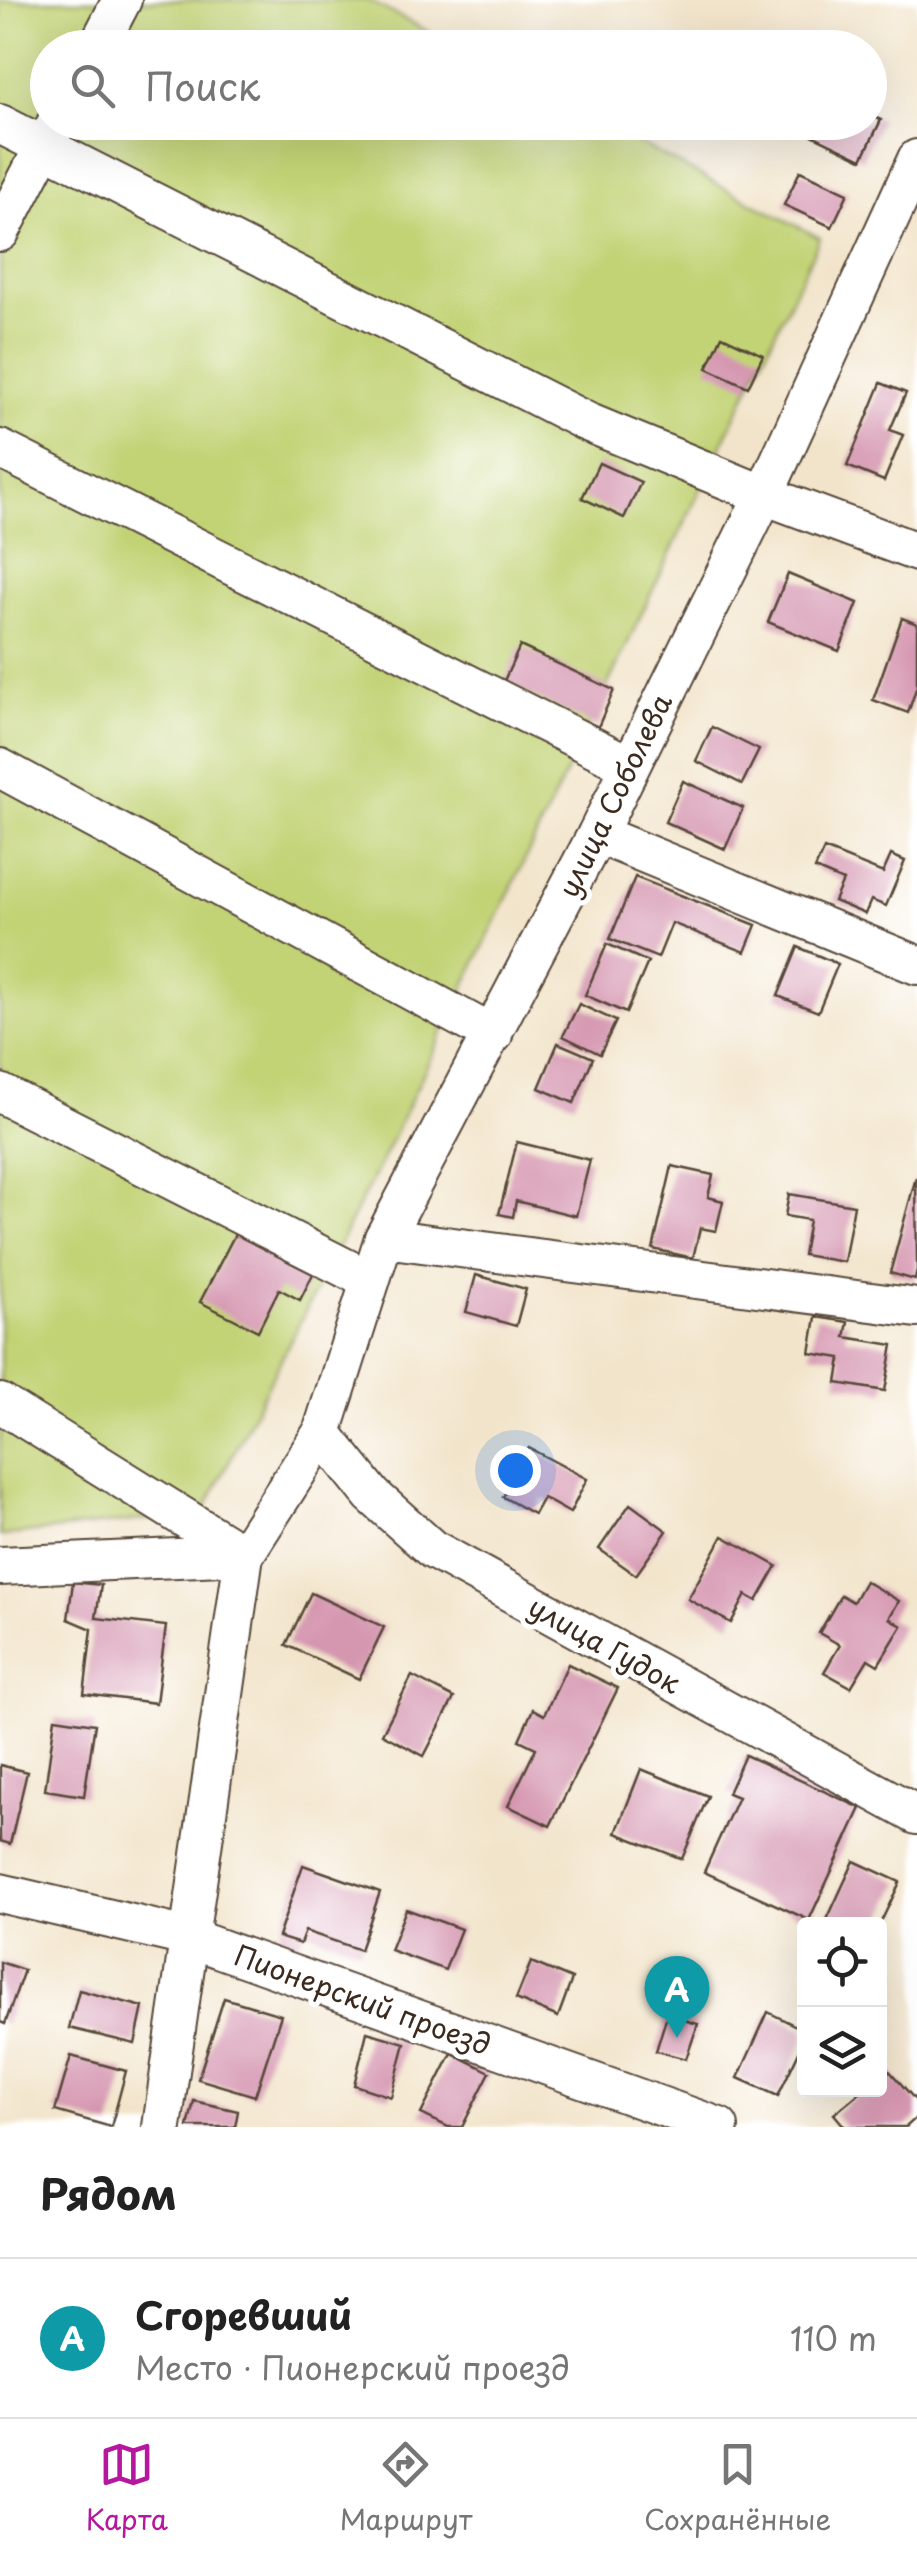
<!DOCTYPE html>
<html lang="ru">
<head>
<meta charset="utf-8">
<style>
	:root { --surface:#fff; --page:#f6f6f6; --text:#222; --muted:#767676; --line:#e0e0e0; --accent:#b5179e }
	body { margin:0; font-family:"Playpen Sans",sans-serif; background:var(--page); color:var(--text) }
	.controls { position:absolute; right:30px; bottom:30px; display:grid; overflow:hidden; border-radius:10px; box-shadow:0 10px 40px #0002 }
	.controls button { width:90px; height:90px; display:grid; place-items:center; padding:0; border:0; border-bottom:2px solid var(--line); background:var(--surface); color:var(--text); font:50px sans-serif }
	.you { position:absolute; left:515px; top:1470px; width:35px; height:35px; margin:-25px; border:8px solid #fff; border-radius:50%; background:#1a73e8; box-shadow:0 0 0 15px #1a73e833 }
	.badge { display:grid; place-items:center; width:65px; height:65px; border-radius:50%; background:var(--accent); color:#fff; font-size:32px; font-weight:700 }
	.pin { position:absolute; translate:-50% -82px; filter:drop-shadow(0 2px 5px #0008) }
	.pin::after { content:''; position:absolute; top:52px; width:35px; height:30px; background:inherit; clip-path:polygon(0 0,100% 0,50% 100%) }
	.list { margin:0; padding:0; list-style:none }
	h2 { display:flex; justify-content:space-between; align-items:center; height:130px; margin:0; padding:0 40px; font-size:42px }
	h2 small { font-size:32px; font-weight:400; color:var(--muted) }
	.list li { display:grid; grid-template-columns:65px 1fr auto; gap:30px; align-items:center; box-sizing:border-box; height:160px; padding:0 40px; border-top:2px solid var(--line) }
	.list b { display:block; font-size:38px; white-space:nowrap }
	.list p { margin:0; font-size:32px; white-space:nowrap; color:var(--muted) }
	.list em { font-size:32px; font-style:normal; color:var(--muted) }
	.icon { flex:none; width:55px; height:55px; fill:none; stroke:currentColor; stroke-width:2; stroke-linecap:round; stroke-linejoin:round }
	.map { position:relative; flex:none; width:917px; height:2127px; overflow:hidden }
	.search { position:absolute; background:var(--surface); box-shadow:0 10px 40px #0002; left:30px; right:30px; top:30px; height:110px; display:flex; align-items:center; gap:25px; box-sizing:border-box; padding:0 35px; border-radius:55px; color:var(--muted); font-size:38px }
	.sheet { height:290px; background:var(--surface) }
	nav { display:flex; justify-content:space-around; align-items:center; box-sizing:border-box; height:140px; border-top:2px solid var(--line); background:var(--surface); font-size:28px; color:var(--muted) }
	nav a { display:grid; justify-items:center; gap:5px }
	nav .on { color:var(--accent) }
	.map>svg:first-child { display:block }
</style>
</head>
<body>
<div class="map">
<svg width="917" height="2127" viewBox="0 0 917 2127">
	<rect width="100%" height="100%" fill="#fff"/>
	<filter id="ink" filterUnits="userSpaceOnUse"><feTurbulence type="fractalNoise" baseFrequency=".01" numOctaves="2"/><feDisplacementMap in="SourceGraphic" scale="20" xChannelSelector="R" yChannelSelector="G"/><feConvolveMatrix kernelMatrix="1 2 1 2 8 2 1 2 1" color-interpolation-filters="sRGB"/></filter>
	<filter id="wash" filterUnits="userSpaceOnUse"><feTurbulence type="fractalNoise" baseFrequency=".0048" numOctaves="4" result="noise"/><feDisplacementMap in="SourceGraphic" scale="40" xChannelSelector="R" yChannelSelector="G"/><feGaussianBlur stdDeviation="2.25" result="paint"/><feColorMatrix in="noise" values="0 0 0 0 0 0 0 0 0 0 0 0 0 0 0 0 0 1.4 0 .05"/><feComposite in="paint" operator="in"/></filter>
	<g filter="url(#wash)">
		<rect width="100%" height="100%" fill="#f2e4ca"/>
		<!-- green -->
		<path fill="#c2d376" stroke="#7e7e4a" stroke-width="2.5" d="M0,0h367l91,47 -410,1v74l552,1 220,115 -436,918 -181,357 -203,23z"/>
		<g id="blocks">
			<!-- building -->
			<g fill="#d596b0">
				<path d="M870,115l11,5 -19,39 -50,-24 6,-13h52z"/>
				<path d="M800,171l48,22 -16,34 -48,-22z"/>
				<path d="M722,336l41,19 -15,32 -41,-19z"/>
				<path d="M881,383l25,10 -16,37 13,5 -19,46 -37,-15z"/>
				<path d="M599,463l42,19 -17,36 -42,-20z"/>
				<path d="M788,574l70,29 -19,48 -71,-29z"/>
				<path d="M902,618l15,6v62l-9,27 -35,-13z"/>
				<path d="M520,646l94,44 -16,37 -95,-44z"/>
				<path d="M712,727l47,23 -17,34 -46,-23z"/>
				<path d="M683,781l60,27 -18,41 -60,-27z"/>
				<path d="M824,849l59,24 8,-18 14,6 -19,45 -15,-6 -6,14 -31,-13 9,-20 -28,-12z"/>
				<path d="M635,877l121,48 -11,27 -73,-29 -14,35 -48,-19z"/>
				<path d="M607,944l41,18 -22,51 -41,-18z"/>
				<path d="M798,947l40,17 -20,48 -40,-16z"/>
				<path d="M579,1004l37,17 -16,33 -37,-18z"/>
				<path d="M558,1043l35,15 -19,45 -35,-15z"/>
				<path d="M517,1142l73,18 -14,56 -60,-15 -3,16 -14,-3z"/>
				<path d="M672,1166l41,9 -5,22 15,4 -7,30 -16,-3 -7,30 -40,-9z"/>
				<path d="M916,1177l1,93 -2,10 -25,-7z"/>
				<path d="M789,1194l65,11 -10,57 -41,-7 6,-35 -24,-4z"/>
				<path d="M235,1234l78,40 -13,26 -21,-11 -21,42 -58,-29z"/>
				<path d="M476,1275l50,14 -10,37 -50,-14z"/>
				<path d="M816,1317l32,5 -3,15 48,8 -8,46 -48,-8 4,-25 -31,-5z"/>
				<path d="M529,1448l58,31 -17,34 -27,-15 -9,16 -31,-17z"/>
				<path d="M630,1504l37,27 -31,44 -37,-26z"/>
				<path d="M723,1536l54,30 -20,35 -11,-6 -15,28 -43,-24z"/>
				<path d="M865,1581l34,20 -10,17 13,8 -24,39 -10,-6 -17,28 -27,-15 16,-27 -21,-12 22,-38 12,7z"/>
				<path d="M73,1582l28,3 -5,33 70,8 -10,77 -72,-9 8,-65 -24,-10z"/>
				<path d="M311,1593l73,34 -25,52 -73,-34z"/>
				<path d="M568,1664l50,24 -68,138 -42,-20 28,-58 -17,-8 14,-31 11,6z"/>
				<path d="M412,1676l42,22 -30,58 -42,-22z"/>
				<path d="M55,1718l40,6 -11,72 -39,-6z"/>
				<path d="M745,1755l116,53 -52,112 -105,-48 34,-75 -10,-4z"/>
				<path d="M0,1765l27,7 -17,72 -10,-3z"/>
				<path d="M641,1769l67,27 -26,63 -66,-26z"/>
				<path d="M854,1861l46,21 -20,42h-55z"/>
				<path d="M303,1865l77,27 -20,58 -55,-19 -5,13 -22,-7z"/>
				<path d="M406,1909l55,20 -16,41 -55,-20z"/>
				<path d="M0,1962l24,8 -19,54 -5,-2z"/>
				<path d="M531,1962l41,17 -14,38 -42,-18z"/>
				<path d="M79,1990l64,17 -8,37 -66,-16z"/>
				<path d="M224,1998l57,17 -26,81 -57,-17z"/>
				<path d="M768,2012l36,18v11l-26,55 -40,-18z"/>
				<path d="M667,2015l31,9 -12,35 -30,-8z"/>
				<path d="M367,2032l38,11 -14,54 -37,-12z"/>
				<path d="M452,2053l38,19 -28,55h-14l-27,-13z"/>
				<path d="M71,2056l55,15 -15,56 -56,-16z"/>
				<path d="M887,2068l30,34v15l-11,10h-61l-11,-13 29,-24h17v-15z"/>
				<path d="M194,2101l44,10 -3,16h-47z"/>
			</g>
		</g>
	</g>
	<g filter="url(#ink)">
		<use href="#blocks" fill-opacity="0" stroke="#564638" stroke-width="2.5"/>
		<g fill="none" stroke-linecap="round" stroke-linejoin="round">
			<!-- minor casing -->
			<g stroke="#564638" stroke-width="42">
				<g id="minor">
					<path d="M97,48l25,-48"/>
					<path d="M0,124l587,298 177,73 153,57"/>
					<path d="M0,232l57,-110"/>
					<path d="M0,449l629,316"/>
					<path d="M0,768l493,267"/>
					<path d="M597,834l320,131"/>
					<path d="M0,1093l369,187"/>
					<path d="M384,1238l533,70"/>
					<path d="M0,1403l244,152"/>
					<path d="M322,1433l50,62 60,54 485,266"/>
					<path d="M0,1566l244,-11"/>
					<path d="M0,1893l187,44 532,190"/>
					<path d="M162,2127l82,-572 78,-122 62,-195 213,-404 167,-339 153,-336"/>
				</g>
			</g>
			<!-- minor -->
			<use href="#minor" stroke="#fff" stroke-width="38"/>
		</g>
	</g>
	<g text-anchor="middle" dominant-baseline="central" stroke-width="10" stroke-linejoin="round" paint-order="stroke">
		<!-- street labels -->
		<g font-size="28" fill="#3b2a1e" stroke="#fff">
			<text transform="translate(614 795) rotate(-64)">улица Соболева</text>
			<text transform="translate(605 1644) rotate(29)">улица Гудок</text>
			<text transform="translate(363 1999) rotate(20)">Пионерский проезд</text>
		</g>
	</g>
</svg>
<div class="controls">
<button><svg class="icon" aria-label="locate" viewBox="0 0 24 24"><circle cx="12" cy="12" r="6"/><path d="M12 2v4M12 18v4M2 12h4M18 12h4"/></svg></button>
<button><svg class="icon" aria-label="layers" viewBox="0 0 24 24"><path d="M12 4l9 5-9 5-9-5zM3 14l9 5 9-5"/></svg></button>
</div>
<div class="you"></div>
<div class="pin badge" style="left:677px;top:2038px;background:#0f9aa8">A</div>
<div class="search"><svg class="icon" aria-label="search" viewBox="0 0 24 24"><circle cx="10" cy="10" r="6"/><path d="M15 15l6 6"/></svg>Поиск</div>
</div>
<section class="sheet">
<h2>Рядом<small></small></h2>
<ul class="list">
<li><span class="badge" style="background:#0f9aa8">A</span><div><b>Сгоревший</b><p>Место · Пионерский проезд</p></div><em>110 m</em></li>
</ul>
</section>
<nav>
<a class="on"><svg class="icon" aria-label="map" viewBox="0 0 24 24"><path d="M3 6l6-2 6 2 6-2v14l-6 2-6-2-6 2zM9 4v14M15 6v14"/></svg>Карта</a>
<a><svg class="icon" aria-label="directions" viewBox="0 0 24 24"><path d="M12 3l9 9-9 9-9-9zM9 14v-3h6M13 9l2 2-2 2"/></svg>Маршрут</a>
<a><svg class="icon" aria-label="saved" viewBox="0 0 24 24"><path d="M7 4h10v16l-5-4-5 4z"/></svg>Сохранённые</a>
</nav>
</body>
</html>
